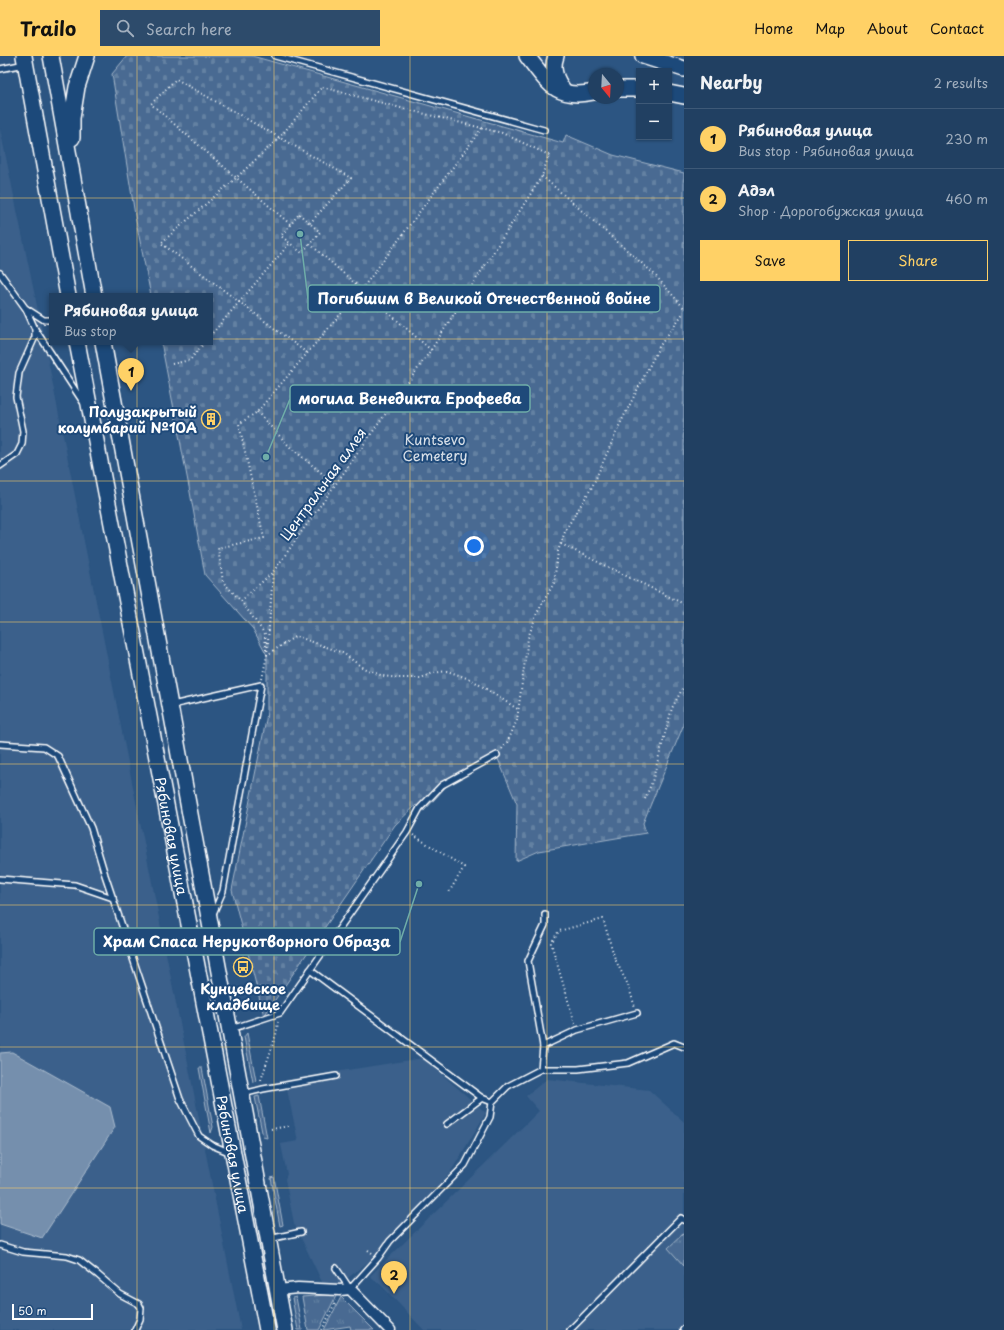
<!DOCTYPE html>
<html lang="en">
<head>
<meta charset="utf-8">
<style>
	:root { --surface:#214062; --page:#2d4b6b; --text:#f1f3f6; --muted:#a2afbe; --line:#3e5977; --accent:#ffd166 }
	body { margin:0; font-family:"Playpen Sans",sans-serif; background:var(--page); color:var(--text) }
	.controls { position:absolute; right:12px; top:12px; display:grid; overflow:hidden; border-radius:0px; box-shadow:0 1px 3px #0004 }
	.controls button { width:36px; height:36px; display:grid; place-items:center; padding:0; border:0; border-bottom:1px solid var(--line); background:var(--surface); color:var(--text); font:20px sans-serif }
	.compass { position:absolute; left:588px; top:12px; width:36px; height:36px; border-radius:50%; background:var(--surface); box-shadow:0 1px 3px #0004; rotate:162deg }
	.scale { position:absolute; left:12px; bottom:10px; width:81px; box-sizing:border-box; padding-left:4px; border:2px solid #fff; border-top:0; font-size:11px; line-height:14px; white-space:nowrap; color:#fff; -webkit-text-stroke:3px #1f4a7a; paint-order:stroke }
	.you { position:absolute; left:474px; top:490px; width:14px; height:14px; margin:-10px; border:3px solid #fff; border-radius:50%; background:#1a73e8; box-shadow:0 0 0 6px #1a73e833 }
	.badge { display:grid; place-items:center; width:26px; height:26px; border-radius:50%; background:var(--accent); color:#111; font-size:13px; font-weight:700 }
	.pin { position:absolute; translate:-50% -33px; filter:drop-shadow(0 1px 2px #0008) }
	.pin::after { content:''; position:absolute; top:21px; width:14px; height:12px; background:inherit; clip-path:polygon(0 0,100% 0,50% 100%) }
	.popup { position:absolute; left:49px; top:237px; width:164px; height:52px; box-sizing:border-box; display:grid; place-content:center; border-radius:0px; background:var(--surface); filter:drop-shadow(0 1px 3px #0005); font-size:13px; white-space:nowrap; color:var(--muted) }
	.popup b { font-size:15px; color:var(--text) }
	.popup::after { content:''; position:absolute; left:50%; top:100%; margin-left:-8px; border:8px solid transparent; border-top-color:var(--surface) }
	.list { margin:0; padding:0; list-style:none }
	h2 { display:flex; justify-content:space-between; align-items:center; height:52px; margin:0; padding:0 16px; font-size:17px }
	h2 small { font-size:13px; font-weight:400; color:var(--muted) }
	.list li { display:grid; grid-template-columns:26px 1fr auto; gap:12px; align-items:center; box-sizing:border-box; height:60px; padding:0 16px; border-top:1px solid var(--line) }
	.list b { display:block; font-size:15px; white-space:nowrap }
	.list p { margin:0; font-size:13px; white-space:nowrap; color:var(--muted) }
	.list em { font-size:13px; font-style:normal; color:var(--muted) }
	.actions { display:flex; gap:8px; padding:12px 16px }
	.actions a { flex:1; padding:9px 0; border:1px solid var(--accent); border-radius:0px; text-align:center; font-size:14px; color:var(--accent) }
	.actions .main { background:var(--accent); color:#111 }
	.icon { flex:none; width:22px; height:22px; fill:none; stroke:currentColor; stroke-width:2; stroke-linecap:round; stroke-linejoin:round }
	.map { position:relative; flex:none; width:684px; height:1274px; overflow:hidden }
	header { display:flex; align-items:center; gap:24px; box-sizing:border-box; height:56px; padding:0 20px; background:var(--accent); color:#111 }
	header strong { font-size:19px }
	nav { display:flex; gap:22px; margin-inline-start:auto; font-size:14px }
	.search { width:280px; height:36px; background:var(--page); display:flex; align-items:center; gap:10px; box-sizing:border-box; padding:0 14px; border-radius:0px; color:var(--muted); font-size:15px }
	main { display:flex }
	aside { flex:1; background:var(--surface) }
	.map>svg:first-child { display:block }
</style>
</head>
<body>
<header>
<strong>Trailo</strong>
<div class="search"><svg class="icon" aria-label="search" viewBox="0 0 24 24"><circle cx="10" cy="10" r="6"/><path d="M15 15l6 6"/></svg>Search here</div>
<nav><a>Home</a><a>Map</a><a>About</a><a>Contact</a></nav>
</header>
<main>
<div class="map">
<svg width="684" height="1274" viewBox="0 0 684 1274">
	<defs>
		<pattern id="grass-tufts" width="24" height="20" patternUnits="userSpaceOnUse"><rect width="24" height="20" fill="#486b92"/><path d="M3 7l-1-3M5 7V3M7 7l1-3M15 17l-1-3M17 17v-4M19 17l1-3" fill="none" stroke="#6381a2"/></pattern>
		<pattern id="cemetery-stones" width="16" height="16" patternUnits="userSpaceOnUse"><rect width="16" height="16" fill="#486b92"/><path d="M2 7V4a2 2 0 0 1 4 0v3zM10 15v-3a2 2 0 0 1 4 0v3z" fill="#6381a2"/></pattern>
	</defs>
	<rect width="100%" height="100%" fill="#2c5582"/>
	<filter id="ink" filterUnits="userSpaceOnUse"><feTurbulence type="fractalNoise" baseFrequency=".025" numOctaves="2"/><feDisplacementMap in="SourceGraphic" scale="8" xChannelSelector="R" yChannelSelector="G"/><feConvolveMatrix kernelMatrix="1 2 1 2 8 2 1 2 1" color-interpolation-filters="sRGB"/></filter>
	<g filter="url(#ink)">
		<!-- built -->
		<g fill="#3b618b">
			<path d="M0,73l42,201 199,1000h-241z"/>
			<path d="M423,1002l63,55 -36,60 -81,88 -30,24 -16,-1 -29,-61 -9,-44 2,-5 -6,-30 17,-3 -13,-61z"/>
			<path d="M547,1023l102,11 35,32v208h-260l-43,-45 -11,-9 169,-165 -13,-15z"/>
		</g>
		<!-- grass -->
		<g fill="url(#grass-tufts)" stroke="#a4b5c8">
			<path d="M247,977l9,48 -3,1 -9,-45z"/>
			<path d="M199,1012h3l11,59 -2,6z"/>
			<path d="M259,1040l8,42 -4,-1 -8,-40z"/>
			<path d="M274,1121l9,48 -3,1 -9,-48z"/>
			<path d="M684,1177v33l-16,-18z"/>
			<path d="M337,1238l-18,36h-11l-6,-33z"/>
			<path d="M296,1241l6,33h-4l-6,-32z"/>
			<path d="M341,1241l33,33h-23l-1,-4 -26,4z"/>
		</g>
		<!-- cemetery -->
		<path fill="url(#cemetery-stones)" stroke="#a4b5c8" d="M127,0h125l311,87 3,-8 47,20 71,18v551l-41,99 3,10 -107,18 -23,10 1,-57 -19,-45 -46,21 -28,31 -8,-6 -21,20 -131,191 -32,-126 34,-170 1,-9v-56l-14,-26 -48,-54 -15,-83 -29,-150h49v-46h-59l-15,-75 -24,-147z"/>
		<!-- water -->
		<path fill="#748fad" stroke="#acbcce" d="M12,996l98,55 5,20 -73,111 -42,-14v-171z"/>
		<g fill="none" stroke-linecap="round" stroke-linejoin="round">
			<!-- lane casing -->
			<g stroke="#fff" stroke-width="8">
				<g id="lane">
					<path d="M275,0l269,74"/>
					<path d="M0,13l25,-5"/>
					<path d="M0,217l26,36 9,20 48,73"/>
					<path d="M27,253l17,11h8"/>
					<path d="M0,410l17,-12 5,-10 1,-13 -7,-34 3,-24 16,-36v-7"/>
					<path d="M172,649l89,-20 -38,206 -11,25"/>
					<path d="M0,688l44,3 14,9 33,72 14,47 75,224 19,37 13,9 19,8"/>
					<path d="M0,823l75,6 38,13"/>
					<path d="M310,914l172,128 10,4"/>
					<path d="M231,973l49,-16 127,-181 13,-24 22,-23 55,-30"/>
					<path d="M543,990l34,-16 60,-17"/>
					<path d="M541,1013l2,-23 -15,-85 17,-36v-11"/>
					<path d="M243,1038l20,-5 73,-13"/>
					<path d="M447,1068l35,-26"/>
					<path d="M269,1183l32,-7"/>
					<path d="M0,1189l23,7 44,4 12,4 19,15 22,19 19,10 2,4 -1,11 -5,11"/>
					<path d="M336,1212l14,21 28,-31 12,-17 75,-76 25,-48 2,-15 16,-16 33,-17h37l50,-6 46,-20 10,4"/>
					<path d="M570,1274l111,-112 3,2"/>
					<path d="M683,1274l1,-1"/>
				</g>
			</g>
			<!-- street casing -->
			<g stroke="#fff" stroke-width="13">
				<path id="street" d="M278,1234l20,-2 42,2 10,-1 40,41"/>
			</g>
			<!-- secondary casing -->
			<g stroke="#fff" stroke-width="18">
				<g id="secondary">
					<path d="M24,0l44,240"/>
					<path d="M51,0l43,240"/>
					<path d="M527,0c21,27 29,44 67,36"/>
					<path d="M556,0c-5,13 0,24 8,35"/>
					<path d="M643,0l41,13"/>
					<path d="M618,33h21"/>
					<path d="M669,37l15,3"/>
					<path d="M72,82v-20l5,-31 10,-31"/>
					<path id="s1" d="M77,286l190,988"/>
					<path d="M103,286l182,988"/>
				</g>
			</g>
			<!-- path -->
			<g stroke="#fff" stroke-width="2" stroke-dasharray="1 3" stroke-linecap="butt">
				<path d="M542,120l111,97 31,35"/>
				<path d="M299,158l21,18 -18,21 -21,-17z"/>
				<path d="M290,168l-139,-120 25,-25 175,99 -41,45"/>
				<path d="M310,188l121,106"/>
				<path d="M210,280l80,-93"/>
				<path d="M172,308l18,-4 15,-18"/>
				<path d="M257,356l33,35 45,37"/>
				<path d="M561,488l123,60"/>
				<path d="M241,545l32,-29"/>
				<path d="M266,594l-1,-16 -24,-33 -18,-19 -5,-34 46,-10 -25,-114 18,-12 105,-123 120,-161"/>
				<path d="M267,599l6,-83 158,-222 111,-174 7,-21 -47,-22 -101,-25 -79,-21 -42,50 -44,41 -75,65 146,110"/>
				<path d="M262,623l5,-24 29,-19 47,17 20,15 20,8 16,2h22l12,-5 14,-2 9,3 16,6 47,30"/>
				<path d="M502,693l6,-8 9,-21 11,-82 9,-25 17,-30 4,-32 8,-22 26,-42 28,-63 39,-77 25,-35"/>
				<path d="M645,743l7,-17 20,-74 12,-22"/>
				<path d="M413,779l51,32 -16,27"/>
				<path d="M575,968l-24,-81 8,-12 44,-12 12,40 13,26 7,22"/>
				<path d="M261,1024l15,-45 2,-13"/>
				<path d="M271,1073l19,-3"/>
				<path d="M368,1194l4,3"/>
				<path d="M322,1274l14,-29"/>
			</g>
			<!-- lane -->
			<use href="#lane" stroke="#1f4a7a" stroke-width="5"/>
			<!-- street -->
			<use href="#street" stroke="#1f4a7a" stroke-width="10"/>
			<!-- secondary -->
			<use href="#secondary" stroke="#1f4a7a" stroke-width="15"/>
		</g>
	</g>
	<!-- grid -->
	<path fill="none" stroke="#ffd166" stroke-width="1" stroke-opacity="0.55" d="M137,0v1274M274,0v1274M410,0v1274M547,0v1274M0,142h684M0,283h684M0,425h684M0,566h684M0,708h684M0,849h684M0,991h684M0,1132h684"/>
	<!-- icons -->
	<defs>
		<g id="building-ring" transform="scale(1)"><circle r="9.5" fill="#1f4a7a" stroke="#ffd166" stroke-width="1.5"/><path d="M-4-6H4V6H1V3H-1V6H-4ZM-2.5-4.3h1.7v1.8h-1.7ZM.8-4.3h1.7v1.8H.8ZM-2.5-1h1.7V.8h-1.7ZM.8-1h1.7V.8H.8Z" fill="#ffd166"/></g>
		<g id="bus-ring" transform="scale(1)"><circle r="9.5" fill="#1f4a7a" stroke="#ffd166" stroke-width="1.5"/><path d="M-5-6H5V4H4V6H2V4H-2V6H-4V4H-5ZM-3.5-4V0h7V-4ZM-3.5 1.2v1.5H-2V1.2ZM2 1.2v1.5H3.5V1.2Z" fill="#ffd166"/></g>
	</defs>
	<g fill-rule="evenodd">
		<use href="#building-ring" x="211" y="363"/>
		<use href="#bus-ring" x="243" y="911"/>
	</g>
	<g text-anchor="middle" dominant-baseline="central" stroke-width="4" stroke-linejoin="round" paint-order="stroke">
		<!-- poi labels -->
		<g font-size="14" font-weight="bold" fill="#fff" stroke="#1f4a7a" text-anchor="end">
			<text x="197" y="355">Полузакрытый<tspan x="197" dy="16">колумбарий №10А</tspan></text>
			<text x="243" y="932" text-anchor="middle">Кунцевское<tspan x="243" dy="16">кладбище</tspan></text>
		</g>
		<!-- park labels -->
		<g font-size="14" fill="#dae1e9" stroke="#1f4a7a">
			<text x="435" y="383">Kuntsevo<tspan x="435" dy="16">Cemetery</tspan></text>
		</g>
		<!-- street labels -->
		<g font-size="14" fill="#fff" stroke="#1f4a7a">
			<text transform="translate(323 428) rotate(-54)">Центральная аллея</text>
			<text stroke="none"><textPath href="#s1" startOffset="503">Рябиновая улица</textPath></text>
			<text stroke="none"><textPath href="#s1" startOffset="827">Рябиновая улица</textPath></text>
		</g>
	</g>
	<!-- callouts -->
	<path fill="none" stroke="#6fada8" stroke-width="1.5" d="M300 178L308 243M266 401L290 343M419 828L400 886"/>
	<g fill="#6fada8" stroke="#1f4a7a" stroke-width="1.5">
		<circle cx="300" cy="178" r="4"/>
		<circle cx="266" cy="401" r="4"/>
		<circle cx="419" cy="828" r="4"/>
	</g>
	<g fill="#1f4a7a" stroke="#6fada8" stroke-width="1.5">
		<rect x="308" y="229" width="352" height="27" rx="4"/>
		<rect x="290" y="329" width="240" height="27" rx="4"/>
		<rect x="94" y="872" width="306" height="27" rx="4"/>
	</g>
	<g font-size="15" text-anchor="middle" font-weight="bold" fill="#fff">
		<text x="484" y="248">Погибшим в Великой Отечественной войне</text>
		<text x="410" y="348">могила Венедикта Ерофеева</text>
		<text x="247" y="891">Храм Спаса Нерукотворного Образа</text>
	</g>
</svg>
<div class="controls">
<button>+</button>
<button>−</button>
</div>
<svg class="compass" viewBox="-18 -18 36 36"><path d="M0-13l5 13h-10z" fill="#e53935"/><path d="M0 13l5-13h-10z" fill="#a2afbe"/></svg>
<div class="scale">50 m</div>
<div class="you"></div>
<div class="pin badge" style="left:131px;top:335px">1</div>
<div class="popup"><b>Рябиновая улица</b>Bus stop</div>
<div class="pin badge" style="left:394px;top:1238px">2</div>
</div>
<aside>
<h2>Nearby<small>2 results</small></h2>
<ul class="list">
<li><span class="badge">1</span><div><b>Рябиновая улица</b><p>Bus stop · Рябиновая улица</p></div><em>230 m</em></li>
<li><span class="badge">2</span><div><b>Адэл</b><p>Shop · Дорогобужская улица</p></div><em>460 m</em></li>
</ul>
<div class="actions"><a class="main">Save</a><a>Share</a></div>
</aside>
</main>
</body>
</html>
